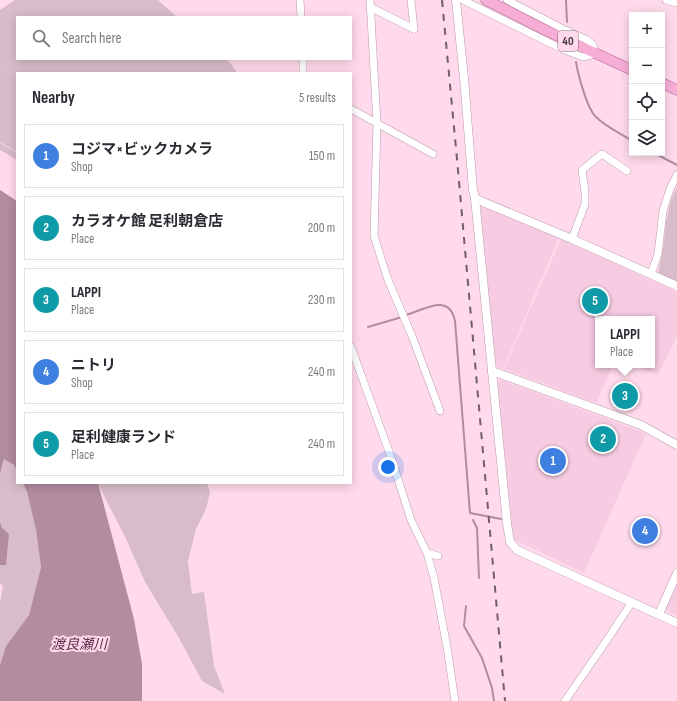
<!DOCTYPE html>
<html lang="en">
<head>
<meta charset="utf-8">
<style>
	:root { --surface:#fff; --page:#f2f2f3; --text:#2b2b33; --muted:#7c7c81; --line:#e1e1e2; --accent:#ea580c }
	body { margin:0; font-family:"Sofia Sans Condensed","Noto Sans JP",sans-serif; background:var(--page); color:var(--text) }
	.controls { position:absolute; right:12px; top:12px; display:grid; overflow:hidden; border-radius:0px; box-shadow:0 2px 10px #0003 }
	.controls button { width:36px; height:36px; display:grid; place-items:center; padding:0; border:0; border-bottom:1px solid var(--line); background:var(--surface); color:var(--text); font:20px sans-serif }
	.you { position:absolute; left:388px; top:467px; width:14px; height:14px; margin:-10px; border:3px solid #fff; border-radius:50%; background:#1a73e8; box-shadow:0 0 0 6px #1a73e833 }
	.badge { display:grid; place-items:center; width:26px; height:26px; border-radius:50%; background:var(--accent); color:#fff; font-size:13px; font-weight:700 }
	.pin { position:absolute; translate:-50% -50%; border:2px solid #fff; box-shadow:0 1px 4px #0006 }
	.popup { position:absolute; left:595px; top:316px; width:60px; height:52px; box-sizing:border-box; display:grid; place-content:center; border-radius:0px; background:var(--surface); filter:drop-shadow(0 1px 3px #0005); font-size:13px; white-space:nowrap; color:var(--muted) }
	.popup b { font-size:15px; color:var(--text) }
	.popup::after { content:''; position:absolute; left:50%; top:100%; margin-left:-8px; border:8px solid transparent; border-top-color:var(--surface) }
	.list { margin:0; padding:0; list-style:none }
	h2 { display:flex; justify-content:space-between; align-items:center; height:52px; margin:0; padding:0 16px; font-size:17px }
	h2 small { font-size:13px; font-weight:400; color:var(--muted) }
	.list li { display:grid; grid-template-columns:26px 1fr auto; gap:12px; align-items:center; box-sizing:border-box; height:64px; margin:0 8px 8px; padding:0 8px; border:1px solid var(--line); border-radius:0px }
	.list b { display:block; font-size:15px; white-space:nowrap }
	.list p { margin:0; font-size:13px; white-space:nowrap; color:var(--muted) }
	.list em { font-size:13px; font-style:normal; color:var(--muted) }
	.icon { flex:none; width:22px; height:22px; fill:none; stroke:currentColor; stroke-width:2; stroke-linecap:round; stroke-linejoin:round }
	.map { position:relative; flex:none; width:677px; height:701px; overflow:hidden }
	.search { position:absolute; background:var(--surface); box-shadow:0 2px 10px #0003; left:16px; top:16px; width:336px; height:44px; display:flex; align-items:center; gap:10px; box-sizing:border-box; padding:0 14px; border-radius:0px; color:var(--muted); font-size:15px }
	.panel { position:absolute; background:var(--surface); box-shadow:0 2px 10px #0003; left:16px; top:72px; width:336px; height:412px; border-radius:0px }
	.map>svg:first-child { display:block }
</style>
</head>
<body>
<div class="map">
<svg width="677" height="701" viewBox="0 0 677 701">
	<rect width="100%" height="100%" fill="#ffdaec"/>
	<!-- built -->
	<g fill="#f7cce2">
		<path d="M482,207h3l74,31 -56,131 -5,-2 -3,-4 -14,-152v-3z"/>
		<path d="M561,239l116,53v44l-19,39 -23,-10h17v-46h-54v46h15l-17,38 -92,-34z"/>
		<path d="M501,380l136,50 9,4 -62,139 -69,-33 -2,-4 -15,-149v-5z"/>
		<path d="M677,581v35l-11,-6 -1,-1z"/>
	</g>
	<!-- green -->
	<g fill="#d9bcca">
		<path d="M15,0h143l19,17h-160v42h209l5,5 6,9h-220v79l-17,-10v-132z"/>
		<path d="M0,143l17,10v7l-17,-10z"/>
		<path d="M677,187v95l-19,-9 6,-30 2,-21 5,-22z"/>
		<path d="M4,458c13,9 13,9 13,25h6l4,9 9,38 5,37 -12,48 -23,31 -6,19v-62l3,-18 -3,-1v-19h6l-4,-37 -2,-6v-48z"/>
		<path d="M98,483h109l3,10 -4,16 -10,20 -8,32 4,33 12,-2 10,74 11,28 -23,-13 -23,-43 -34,-56 -19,-43 -27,-53z"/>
	</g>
	<!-- water -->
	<g fill="#b28c9f">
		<path d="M0,190l17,11v271l-3,-7 -10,-6 -4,15z"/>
		<path d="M23,483h75l36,136 8,45v37h-142v-36l6,-19 23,-31 12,-48 -5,-37 -9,-38z"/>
		<path d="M0,522l2,6 7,6 -3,31h-6z"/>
	</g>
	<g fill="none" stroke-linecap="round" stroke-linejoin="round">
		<!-- stream -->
		<g stroke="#b28c9f" stroke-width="2">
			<path d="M566,0l1,22"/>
			<path d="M576,62c2,12 11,47 20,55 10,10 24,16 36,24"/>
			<path d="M654,153l23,12"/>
			<path d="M406,315c18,-5 43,-23 49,6l15,192 31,6"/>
			<path d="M368,327l34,-10"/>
			<path d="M473,520l4,8 2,50"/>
			<path d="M466,606l-2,20 18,32 10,30 2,13"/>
		</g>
		<!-- minor casing -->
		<g stroke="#bc9aab" stroke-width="8">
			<g id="minor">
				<path d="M300,0l1,17"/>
				<path d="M370,0l7,123 -3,113 14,44 24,56 28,75"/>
				<path d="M411,0l3,29"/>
				<path d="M463,0l99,49 21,8 12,-3 -2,-9 -6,-5 -22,-10 -58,-30"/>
				<path d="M666,0l11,3"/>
				<path d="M370,7l44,22"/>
				<path d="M303,59v14"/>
				<path d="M351,109l82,45"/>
				<path d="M572,239l13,-35v-12l-3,-22 20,-16 25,17"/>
				<path d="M651,274l7,-20 5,-43 7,-22 7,-14"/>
				<path d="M351,347l40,110 20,63 16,33 7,25 13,69 8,54"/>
				<path d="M427,553l11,3"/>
				<path d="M565,701l42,-61 25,-38"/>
			</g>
		</g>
		<!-- tertiary casing -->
		<g stroke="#bc9aab" stroke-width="9">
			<g id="tertiary">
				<path d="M456,0l8,78 9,112 2,8 32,325 3,19 7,8 160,73"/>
				<path d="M475,198l8,4 89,37 105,47"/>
				<path d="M492,371l149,54 36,20"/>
				<path d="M659,614l18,-41"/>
			</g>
		</g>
		<!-- primary casing -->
		<g stroke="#b46190" stroke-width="11">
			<g id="primary">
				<path d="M486,0l61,31 85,39"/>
				<path d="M662,83l15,7"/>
			</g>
		</g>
		<!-- minor -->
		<use href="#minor" stroke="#fff" stroke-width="7"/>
		<!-- tertiary -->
		<use href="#tertiary" stroke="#fff" stroke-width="8"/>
		<!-- primary -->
		<use href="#primary" stroke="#f6aed7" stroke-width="10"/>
		<!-- rail -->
		<path stroke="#725e68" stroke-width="2" stroke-dasharray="7 7" stroke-linecap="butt" d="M442,0l15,159 48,542"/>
	</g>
	<g text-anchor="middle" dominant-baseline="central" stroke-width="4" stroke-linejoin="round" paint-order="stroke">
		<!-- shield labels -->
		<rect fill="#ffdaec" stroke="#7c6772" stroke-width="1" x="558" y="31" width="20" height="20" rx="3"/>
		<g font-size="12" font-weight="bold" fill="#44363d">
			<text x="568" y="41">40</text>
		</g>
		<!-- water labels -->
		<g font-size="14" font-style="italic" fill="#602d4a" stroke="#ffdaec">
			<text x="79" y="644">渡良瀬川</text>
		</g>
	</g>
</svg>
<div class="controls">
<button>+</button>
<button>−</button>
<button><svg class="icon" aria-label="locate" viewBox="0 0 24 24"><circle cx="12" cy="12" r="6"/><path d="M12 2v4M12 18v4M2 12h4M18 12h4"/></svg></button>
<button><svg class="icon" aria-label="layers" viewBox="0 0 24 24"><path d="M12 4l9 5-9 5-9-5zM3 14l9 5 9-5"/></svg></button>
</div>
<div class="you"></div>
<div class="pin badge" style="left:553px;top:461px;background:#3f7fe0">1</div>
<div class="pin badge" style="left:603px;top:439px;background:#0f9aa8">2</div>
<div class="pin badge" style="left:625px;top:396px;background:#0f9aa8">3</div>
<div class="popup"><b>LAPPI</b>Place</div>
<div class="pin badge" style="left:645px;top:531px;background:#3f7fe0">4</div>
<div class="pin badge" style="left:595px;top:301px;background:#0f9aa8">5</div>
<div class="search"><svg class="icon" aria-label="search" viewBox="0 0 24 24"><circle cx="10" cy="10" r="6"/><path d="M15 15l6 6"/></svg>Search here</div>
<section class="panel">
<h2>Nearby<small>5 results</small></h2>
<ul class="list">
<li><span class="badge" style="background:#3f7fe0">1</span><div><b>コジマ×ビックカメラ</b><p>Shop</p></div><em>150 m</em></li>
<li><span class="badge" style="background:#0f9aa8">2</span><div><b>カラオケ館 足利朝倉店</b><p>Place</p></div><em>200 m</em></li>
<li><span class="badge" style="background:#0f9aa8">3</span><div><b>LAPPI</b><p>Place</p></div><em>230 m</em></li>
<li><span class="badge" style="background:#3f7fe0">4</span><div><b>ニトリ</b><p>Shop</p></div><em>240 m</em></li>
<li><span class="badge" style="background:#0f9aa8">5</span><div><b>足利健康ランド</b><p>Place</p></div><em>240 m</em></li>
</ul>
</section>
</div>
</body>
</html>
